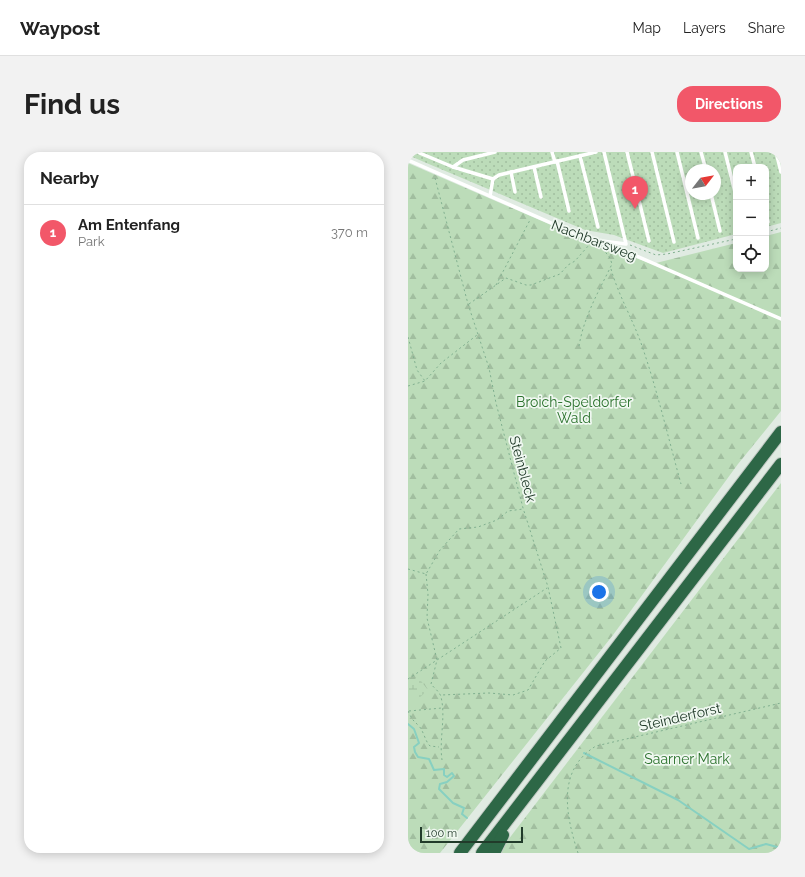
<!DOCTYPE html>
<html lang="en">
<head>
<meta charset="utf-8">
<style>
	:root { --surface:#fff; --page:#f2f2f2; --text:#222; --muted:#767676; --line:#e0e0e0; --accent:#f25769 }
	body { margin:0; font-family:Raleway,sans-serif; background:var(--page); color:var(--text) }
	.controls { position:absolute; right:12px; top:12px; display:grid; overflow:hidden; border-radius:8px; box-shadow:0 2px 10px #0003 }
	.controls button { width:36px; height:36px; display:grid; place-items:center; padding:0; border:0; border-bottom:1px solid var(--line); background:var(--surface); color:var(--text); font:20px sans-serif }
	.compass { position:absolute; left:277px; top:12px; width:36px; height:36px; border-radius:50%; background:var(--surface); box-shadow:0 2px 10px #0003; rotate:59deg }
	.scale { position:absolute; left:12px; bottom:10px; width:103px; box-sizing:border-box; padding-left:4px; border:2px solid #213b2a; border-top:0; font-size:11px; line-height:14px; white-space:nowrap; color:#213b2a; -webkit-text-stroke:3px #f0f8f1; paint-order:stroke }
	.you { position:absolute; left:191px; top:440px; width:14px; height:14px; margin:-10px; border:3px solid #fff; border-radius:50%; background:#1a73e8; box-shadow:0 0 0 6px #1a73e833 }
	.badge { display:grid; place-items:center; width:26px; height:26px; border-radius:50%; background:var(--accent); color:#fff; font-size:13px; font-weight:700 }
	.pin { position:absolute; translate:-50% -33px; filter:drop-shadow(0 1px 2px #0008) }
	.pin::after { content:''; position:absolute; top:21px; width:14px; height:12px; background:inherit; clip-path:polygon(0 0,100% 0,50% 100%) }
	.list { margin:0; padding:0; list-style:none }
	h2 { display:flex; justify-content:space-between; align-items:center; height:52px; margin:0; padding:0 16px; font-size:17px }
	h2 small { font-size:13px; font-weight:400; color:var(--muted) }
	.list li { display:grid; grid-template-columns:26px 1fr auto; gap:12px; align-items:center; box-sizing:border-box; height:56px; padding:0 16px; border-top:1px solid var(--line) }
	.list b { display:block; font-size:15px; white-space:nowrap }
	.list p { margin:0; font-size:13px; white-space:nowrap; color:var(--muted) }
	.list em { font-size:13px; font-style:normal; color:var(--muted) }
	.icon { flex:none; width:22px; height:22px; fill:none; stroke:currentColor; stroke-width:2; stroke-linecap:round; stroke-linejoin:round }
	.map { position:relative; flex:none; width:373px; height:701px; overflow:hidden; border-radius:16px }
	header { display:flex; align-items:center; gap:24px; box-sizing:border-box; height:56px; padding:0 20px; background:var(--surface); border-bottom:1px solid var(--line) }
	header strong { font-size:19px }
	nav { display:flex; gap:22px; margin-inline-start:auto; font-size:14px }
	.intro { display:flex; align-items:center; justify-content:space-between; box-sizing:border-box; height:96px; padding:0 24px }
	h1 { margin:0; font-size:28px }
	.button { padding:10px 18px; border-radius:16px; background:var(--accent); color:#fff; font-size:14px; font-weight:700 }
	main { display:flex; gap:24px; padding:0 24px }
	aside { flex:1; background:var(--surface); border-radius:16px; box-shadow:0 2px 10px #0003 }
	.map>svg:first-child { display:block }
</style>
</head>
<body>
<header>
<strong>Waypost</strong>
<nav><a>Map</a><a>Layers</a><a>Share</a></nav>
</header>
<div class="intro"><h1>Find us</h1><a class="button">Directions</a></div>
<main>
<aside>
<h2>Nearby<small></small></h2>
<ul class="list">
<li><span class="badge">1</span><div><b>Am Entenfang</b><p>Park</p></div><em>370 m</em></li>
</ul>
</aside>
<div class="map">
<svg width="373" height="701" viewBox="0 0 373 701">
	<defs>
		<pattern id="forest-firs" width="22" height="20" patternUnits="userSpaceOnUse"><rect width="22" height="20" fill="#bcdcb9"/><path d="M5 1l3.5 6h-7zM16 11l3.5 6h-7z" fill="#a1be9f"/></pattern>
		<pattern id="wetland-marsh" width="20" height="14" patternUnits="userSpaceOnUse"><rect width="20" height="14" fill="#bcdcb9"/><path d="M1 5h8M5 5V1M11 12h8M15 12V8" fill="none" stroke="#a1be9f"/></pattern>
		<pattern id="park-dots" width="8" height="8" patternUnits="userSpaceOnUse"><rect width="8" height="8" fill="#bcdcb9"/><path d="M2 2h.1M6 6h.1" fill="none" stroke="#a1be9f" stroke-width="1.8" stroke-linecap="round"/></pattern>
	</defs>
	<rect width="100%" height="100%" fill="#e0ebe2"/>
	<!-- forest -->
	<g fill="url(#forest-firs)">
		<path d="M0,11l166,72 78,29 84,-21v26h30v-33l15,-4v179l-43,53 -125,171 -173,218h-32z"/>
		<path d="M373,331v370h-283z"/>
	</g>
	<!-- wetland -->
	<path fill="url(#wetland-marsh)" d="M10,525l10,13 -10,9h-10v-16z"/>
	<!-- park -->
	<path fill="url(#park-dots)" fill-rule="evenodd" d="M0,0h373v71l-15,4v-60h-30v67l-73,19 -49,-18 -29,-5 -161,-68 -16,-7zM283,18h24v24h-24z"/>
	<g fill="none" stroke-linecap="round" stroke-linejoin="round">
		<!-- stream -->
		<g stroke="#87d0c1" stroke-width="2">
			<path d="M0,572l6,5 5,14 -5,4 1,5 3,5 11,2 5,11 10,-1v6l3,2 5,-4 2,3 -7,6 -7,2 -1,5 14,14 11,5 -2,6 5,4"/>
			<path d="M176,601l94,47 71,49 17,-5 15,4"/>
		</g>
		<!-- highway casing -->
		<g stroke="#c1c8c3" stroke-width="14">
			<g id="highway">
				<path d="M52,701l321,-421"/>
				<path d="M74,701l299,-389"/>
				<path d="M86,701l9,-18"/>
			</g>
		</g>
		<!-- path -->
		<g stroke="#80af8f" stroke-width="1" stroke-dasharray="2 3" stroke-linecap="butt">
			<path d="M27,26l33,126 21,64 7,35 27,105 25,79 13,61 -16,13 -17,29 -15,5 -24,-2 -48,2"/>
			<path d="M358,80l15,-4"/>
			<path d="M222,93l26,10 11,-1 69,-15"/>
			<path d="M203,117c7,25 21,49 30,74 16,46 27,94 40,141"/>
			<path d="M88,133l34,-65"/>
			<path d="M61,152l37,-26 20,7h5l29,-11 8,-9 7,-4 14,-16"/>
			<path d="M0,185l9,33 8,11"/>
			<path d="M171,194c5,-30 20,-55 33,-82l-2,-6 -7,-9"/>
			<path d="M0,234l17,-5 16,-18 36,-28"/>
			<path d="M0,417l18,5 14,-24 19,-21 19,-2 19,-7 11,-9 15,-2"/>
			<path d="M18,422l2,20 -1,24 10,42 -6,24c3,4 9,8 10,13 5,20 -2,42 1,63"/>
			<path d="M0,527l139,-91"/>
			<path d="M0,559c5,10 4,8 11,15 5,6 6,15 11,20l9,1"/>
			<path d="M1,559l33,-3"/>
			<path d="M170,701c-12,-37 -22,-83 18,-107l185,-43"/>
		</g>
		<!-- lane -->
		<g stroke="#fff" stroke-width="3.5">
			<path d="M9,0l36,15 40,12"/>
			<path d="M144,0l3,10"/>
			<path d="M219,0l22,89"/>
			<path d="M244,0l22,90"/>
			<path d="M269,0l21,86"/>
			<path d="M293,0l5,18"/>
			<path d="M317,0l11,44"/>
			<path d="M343,0l4,15"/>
			<path d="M368,0l5,20"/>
			<path d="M172,4l18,71"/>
			<path d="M0,8l159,70 58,21 156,68"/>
			<path d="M149,9l12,50"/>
			<path d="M45,15l10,-7 32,-8"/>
			<path d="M126,15l7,30"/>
			<path d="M103,20l4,20"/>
			<path d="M303,42l9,37"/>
			<path d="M82,44l3,-17 6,-4 97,-23"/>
			<path d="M358,62l2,8"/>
			<path d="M194,89l24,3 -22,-92"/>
		</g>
		<!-- highway -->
		<use href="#highway" stroke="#2d6746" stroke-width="12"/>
	</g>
	<g text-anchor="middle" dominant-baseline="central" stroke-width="3.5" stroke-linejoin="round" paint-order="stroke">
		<!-- street labels -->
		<g font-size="14" fill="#213b2a" stroke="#f0f8f1">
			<text transform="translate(186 88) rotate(21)">Nachbarsweg</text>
			<text transform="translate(115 317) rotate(75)">Steinbleck</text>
			<text transform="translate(272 565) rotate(-13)">Steinderforst</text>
		</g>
		<!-- park labels -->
		<g font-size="14" fill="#2b722d" stroke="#f0f8f1">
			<text x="166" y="250">Broich-Speldorfer<tspan x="166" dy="16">Wald</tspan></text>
			<text x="279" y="607">Saarner Mark</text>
		</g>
	</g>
</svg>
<div class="controls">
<button>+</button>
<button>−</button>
<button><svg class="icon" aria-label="locate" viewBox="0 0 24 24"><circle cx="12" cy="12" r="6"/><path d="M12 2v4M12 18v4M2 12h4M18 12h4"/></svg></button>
</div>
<svg class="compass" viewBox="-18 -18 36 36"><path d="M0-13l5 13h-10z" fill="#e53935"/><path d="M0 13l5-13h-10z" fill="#767676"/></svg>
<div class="scale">100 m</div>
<div class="you"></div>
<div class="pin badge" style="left:227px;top:57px">1</div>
</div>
</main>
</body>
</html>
